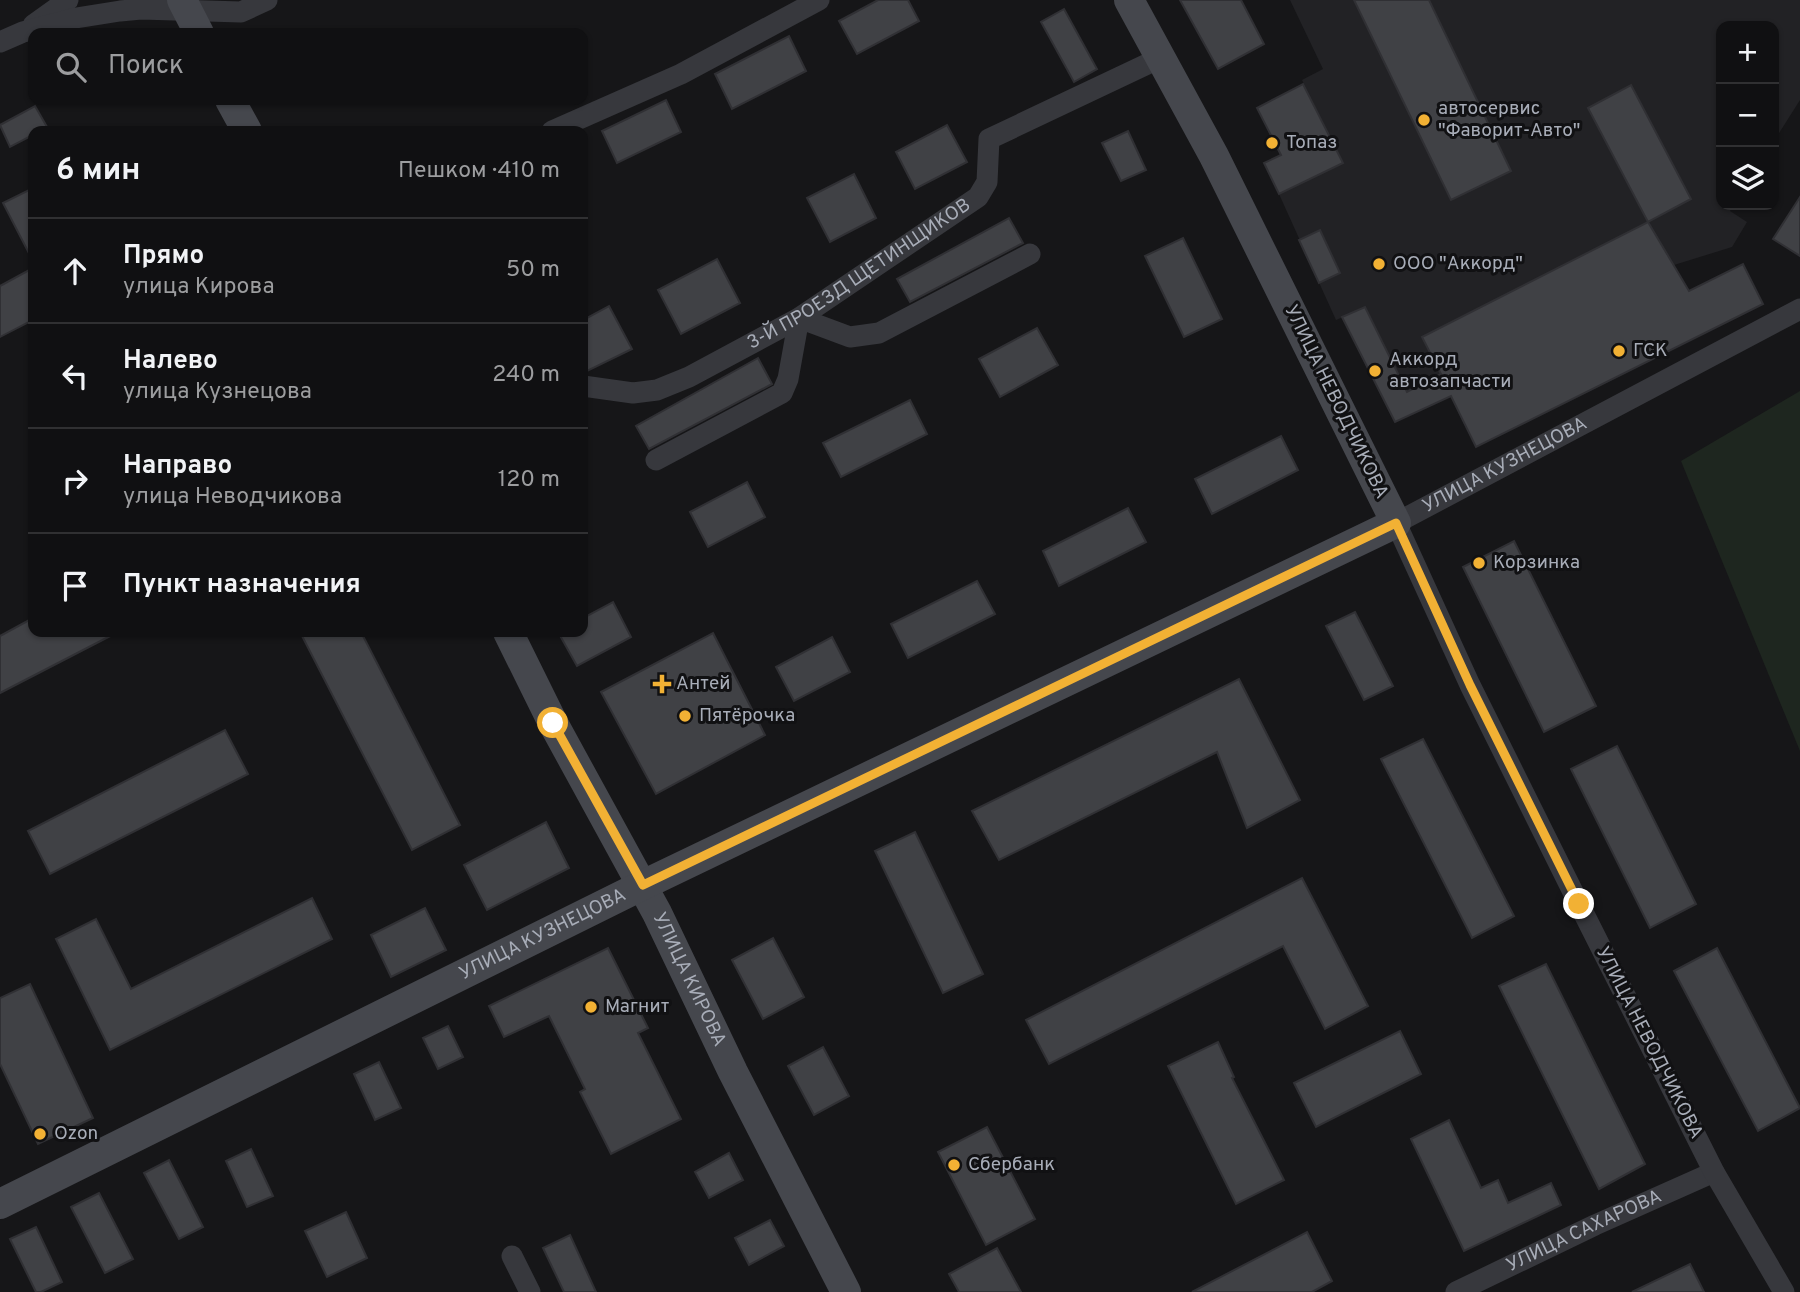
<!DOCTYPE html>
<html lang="ru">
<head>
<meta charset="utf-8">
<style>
	:root { --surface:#101012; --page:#1e1e20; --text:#f1f3f6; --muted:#9c9d9f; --line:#303032 }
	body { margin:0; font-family:Overpass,sans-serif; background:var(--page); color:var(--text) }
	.controls { position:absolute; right:21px; top:21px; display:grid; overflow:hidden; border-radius:14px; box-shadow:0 2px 5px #0004 }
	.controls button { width:63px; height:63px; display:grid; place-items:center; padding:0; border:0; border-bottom:2px solid var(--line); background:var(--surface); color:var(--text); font:35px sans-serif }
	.stop { position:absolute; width:21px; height:21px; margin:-16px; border:5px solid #f2b134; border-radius:50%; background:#fff }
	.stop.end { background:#f2b134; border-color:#fff; box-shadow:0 2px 7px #0008 }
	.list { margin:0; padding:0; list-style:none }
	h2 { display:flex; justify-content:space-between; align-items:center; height:91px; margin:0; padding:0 28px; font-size:30px }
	h2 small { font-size:23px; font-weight:400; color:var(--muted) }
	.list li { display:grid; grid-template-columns:46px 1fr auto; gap:21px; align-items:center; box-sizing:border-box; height:105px; padding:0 28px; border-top:2px solid var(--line) }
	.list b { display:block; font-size:26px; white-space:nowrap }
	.list p { margin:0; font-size:23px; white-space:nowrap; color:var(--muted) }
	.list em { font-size:23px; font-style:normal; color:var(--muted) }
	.icon { flex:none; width:38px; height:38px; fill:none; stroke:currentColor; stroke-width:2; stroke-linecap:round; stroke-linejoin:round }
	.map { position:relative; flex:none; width:1800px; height:1292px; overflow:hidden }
	.search { position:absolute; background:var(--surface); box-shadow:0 2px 5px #0004; left:28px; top:28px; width:560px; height:77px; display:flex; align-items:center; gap:18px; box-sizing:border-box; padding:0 24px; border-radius:14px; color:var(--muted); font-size:26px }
	.panel { position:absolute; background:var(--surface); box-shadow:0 2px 5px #0004; left:28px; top:126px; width:560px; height:511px; border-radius:14px }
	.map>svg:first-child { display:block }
</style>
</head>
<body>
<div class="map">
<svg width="1800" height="1292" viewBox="0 0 1800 1292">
	<rect width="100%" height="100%" fill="#161618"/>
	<!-- built -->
	<path fill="#222225" d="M1290,0h510v100l-26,41v-115h-53v179h12l-3,6 17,11 -15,25 -58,18 -228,117 -29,5 -10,5 -42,-84 -29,12 -57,-126 64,-31 -41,-83 21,-11z"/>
	<!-- green -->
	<path fill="#1e261f" d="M1800,391v360l-119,-290z"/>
	<!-- building -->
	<g fill="#404145" stroke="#303034" stroke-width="2">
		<path d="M878,0h30l11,21 -62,33 -18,-33z"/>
		<path d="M1180,0h61l23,44 -46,25z"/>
		<path d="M1354,0h75l82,171 -60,29z"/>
		<path d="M1064,9l33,60 -23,13 -33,-60z"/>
		<path d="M789,36l17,35 -74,38 -17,-35z"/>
		<path d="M1303,84l40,79 -64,31 -15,-31 17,-8 -24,-47z"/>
		<path d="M1631,85l60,114 -43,23 -60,-114z"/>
		<path d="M666,100l15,32 -64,31 -15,-32z"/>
		<path d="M35,106l12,21 -7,4h-7v4l-23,12 -10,-22z"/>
		<path d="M947,125l20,37 -52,27 -19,-37z"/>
		<path d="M1128,131l18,39 -25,11 -19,-38z"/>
		<path d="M854,174l22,44 -46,24 -23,-44z"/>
		<path d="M33,188v73l-30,-58z"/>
		<path d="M1800,197v59l-27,-17z"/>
		<path d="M1009,218l14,25 -113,59 -13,-23z"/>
		<path d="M1648,222l41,69 54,-27 20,40 -287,143 -25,-51 -56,26 -53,-105 23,-10 42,85 34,-18 -19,-37z"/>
		<path d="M1320,230l20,43 -21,10 -20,-43z"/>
		<path d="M1183,238l39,81 -38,18 -39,-81z"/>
		<path d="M717,259l23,44 -59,31 -23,-44z"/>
		<path d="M33,268v52l-33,17v-51z"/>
		<path d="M609,306l23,43 -49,24v-53z"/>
		<path d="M1037,328l21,37 -58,32 -21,-38z"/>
		<path d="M758,358l14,26 -123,65 -13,-23z"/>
		<path d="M910,400l17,34 -86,43 -18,-34z"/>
		<path d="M1281,436l17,34 -86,44 -17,-35z"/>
		<path d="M747,482l18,35 -57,30 -18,-35z"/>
		<path d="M1128,508l18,34 -87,44 -16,-35z"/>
		<path d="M1514,541l82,165 -52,26 -81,-165z"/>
		<path d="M977,581l18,33 -87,44 -17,-34z"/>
		<path d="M613,602l18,35 -54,29 -19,-34h25v-14z"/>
		<path d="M1355,612l38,74 -29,14 -38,-74z"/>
		<path d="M33,618v14h85l-118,61v-57z"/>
		<path d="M300,632h61l99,193 -48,25z"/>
		<path d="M713,633l52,102 -109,59 -55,-102z"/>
		<path d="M832,637l18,35 -56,29 -18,-34z"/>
		<path d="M1239,679l61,121 -53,28 -30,-76 -218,108 -27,-49z"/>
		<path d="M225,730l23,44 -198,100 -22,-43z"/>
		<path d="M1423,739l91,177 -42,22 -91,-179z"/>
		<path d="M1617,746l79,158 -46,24 -79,-159z"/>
		<path d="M546,822l23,46 -82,42 -23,-45z"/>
		<path d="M915,832l68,142 -40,19 -68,-142z"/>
		<path d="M1302,878l66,128 -43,23 -42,-83 -234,118 -23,-44z"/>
		<path d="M312,898l20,41 -222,111 -54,-111 40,-20 35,70z"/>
		<path d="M425,908l21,42 -55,27 -20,-42z"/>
		<path d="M773,938l31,59 -41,22 -31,-59z"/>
		<path d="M608,948l40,80 -10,5 43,86 -70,35 -31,-62 5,-3 -36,-73 -45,21 -15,-31z"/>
		<path d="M1717,948l83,160 -42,23 -84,-160z"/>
		<path d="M1546,964l99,200 -46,25 -100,-203z"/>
		<path d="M30,984l63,134 -55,26 -38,-80v-66z"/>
		<path d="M448,1026l15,31 -25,12 -15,-31z"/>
		<path d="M1400,1031l21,43 -105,53 -22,-44z"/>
		<path d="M1218,1042l16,35 -2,1 52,102 -48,24 -68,-138z"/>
		<path d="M823,1047l26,49 -35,19 -26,-49z"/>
		<path d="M379,1062l22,46 -26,12 -21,-46z"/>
		<path d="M1449,1120l32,68 17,-8 10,23 43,-20 10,22 -97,46 -53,-112z"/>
		<path d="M987,1127l48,92 -49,26 -48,-93z"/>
		<path d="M251,1149l22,47 -26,11 -21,-46z"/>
		<path d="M729,1153l14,27 -34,18 -14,-26z"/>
		<path d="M169,1160l34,67 -24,12 -35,-66z"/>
		<path d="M99,1193l34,66 -28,14 -34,-66z"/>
		<path d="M346,1212l21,46 -40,19 -22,-46z"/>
		<path d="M770,1220l14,26 -35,19 -14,-27z"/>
		<path d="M36,1227l26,55 -21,10h-5l-26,-53z"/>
		<path d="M1307,1232l25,49 -20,11h-120z"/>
		<path d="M570,1235l26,57h-32l-21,-44z"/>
		<path d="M997,1248l24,44h-62l-10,-18z"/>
		<path d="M1690,1264l14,28h-72z"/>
	</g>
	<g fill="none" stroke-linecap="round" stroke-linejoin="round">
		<!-- minor -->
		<g stroke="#37383d" stroke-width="21">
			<path d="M33,25l35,-25"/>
			<path d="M0,42l23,-10 53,-14 44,-7 21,-2 100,3 26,-12"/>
			<path d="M552,131l129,-57 138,-74"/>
			<path id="s1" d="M583,386l50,7 24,-3 32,-13 110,-59 179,-121 9,-15 2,-43 171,-81"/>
			<path d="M656,460l126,-67 6,-14 11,-61 51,19 29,-4 151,-79"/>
			<path d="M512,1256l18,36"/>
			<path id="s2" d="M1456,1292l139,-67 119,-53"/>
			<path id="s3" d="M1784,1292l-70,-120 -135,-268 -109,-219 -74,-162 404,-214"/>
		</g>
		<!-- secondary -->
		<g stroke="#45474d" stroke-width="30">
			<path d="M182,0l17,33"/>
			<path d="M230,100l17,31"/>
			<path id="s4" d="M508,632l45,91 104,190 76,159 113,220"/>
			<path id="s5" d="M0,1204l643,-319 753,-362 -182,-367 -85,-156"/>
		</g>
	</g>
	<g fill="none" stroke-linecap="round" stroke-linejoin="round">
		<!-- route -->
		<path stroke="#f2b134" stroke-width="9" d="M553,723l90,162 753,-362 74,162 109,219"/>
	</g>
	<!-- markers -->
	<g fill="#f2b134" stroke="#111113" stroke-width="2.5">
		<circle cx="1424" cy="120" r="7"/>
		<circle cx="1272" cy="143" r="7"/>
		<circle cx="1379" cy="264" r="7"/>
		<circle cx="1619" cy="351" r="7"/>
		<circle cx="1375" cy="371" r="7"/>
		<circle cx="1479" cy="563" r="7"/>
		<path d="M658.5 673.5h7v7h7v7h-7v7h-7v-7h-7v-7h7z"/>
		<circle cx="685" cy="716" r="7"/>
		<circle cx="591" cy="1007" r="7"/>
		<circle cx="40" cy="1134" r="7"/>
		<circle cx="954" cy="1165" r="7"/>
	</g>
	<g text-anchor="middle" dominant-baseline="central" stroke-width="6" stroke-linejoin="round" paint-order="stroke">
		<!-- poi labels -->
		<g font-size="19" fill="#a8adb8" stroke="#111113" text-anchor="start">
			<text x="1438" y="109">автосервис<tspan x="1438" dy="22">"Фаворит-Авто"</tspan></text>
			<text x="1286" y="143">Топаз</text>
			<text x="1393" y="264">ООО "Аккорд"</text>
			<text x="1633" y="351">ГСК</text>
			<text x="1389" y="360">Аккорд<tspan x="1389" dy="22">автозапчасти</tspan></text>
			<text x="1493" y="563">Корзинка</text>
			<text x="676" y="684">Антей</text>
			<text x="699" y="716">Пятёрочка</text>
			<text x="605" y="1007">Магнит</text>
			<text x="54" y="1134">Ozon</text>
			<text x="968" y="1165">Сбербанк</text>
		</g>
		<!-- street labels -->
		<g font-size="19" fill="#a8adb8" stroke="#111113">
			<text stroke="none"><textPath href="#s1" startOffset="308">3-Й ПРОЕЗД ЩЕТИНЩИКОВ</textPath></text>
			<text transform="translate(1336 402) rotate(64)">УЛИЦА НЕВОДЧИКОВА</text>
			<text stroke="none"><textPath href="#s3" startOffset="985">УЛИЦА КУЗНЕЦОВА</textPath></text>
			<text stroke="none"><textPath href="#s5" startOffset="606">УЛИЦА КУЗНЕЦОВА</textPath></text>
			<text stroke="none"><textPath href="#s4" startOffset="392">УЛИЦА КИРОВА</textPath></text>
			<text transform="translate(1649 1043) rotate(63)">УЛИЦА НЕВОДЧИКОВА</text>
			<text stroke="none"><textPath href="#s2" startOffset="142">УЛИЦА САХАРОВА</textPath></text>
		</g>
	</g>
</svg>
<div class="controls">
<button>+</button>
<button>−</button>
<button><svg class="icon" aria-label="layers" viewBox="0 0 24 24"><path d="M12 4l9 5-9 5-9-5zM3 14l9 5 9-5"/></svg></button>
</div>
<div class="stop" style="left:553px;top:723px"></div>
<div class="stop end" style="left:1579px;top:904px"></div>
<div class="search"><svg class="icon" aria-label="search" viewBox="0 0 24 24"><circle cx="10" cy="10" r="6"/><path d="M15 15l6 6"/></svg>Поиск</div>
<section class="panel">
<h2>6 мин<small>Пешком · 410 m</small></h2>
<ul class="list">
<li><svg class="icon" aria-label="ahead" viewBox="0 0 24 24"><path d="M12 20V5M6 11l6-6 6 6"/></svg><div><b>Прямо</b><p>улица Кирова</p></div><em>50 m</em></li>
<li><svg class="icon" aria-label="left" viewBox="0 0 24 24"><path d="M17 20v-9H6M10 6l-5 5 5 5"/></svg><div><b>Налево</b><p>улица Кузнецова</p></div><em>240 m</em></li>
<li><svg class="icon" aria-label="right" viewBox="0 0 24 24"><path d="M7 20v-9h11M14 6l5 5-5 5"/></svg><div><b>Направо</b><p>улица Неводчикова</p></div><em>120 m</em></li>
<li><svg class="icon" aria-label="arrive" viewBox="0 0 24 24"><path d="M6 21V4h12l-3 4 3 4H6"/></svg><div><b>Пункт назначения</b></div></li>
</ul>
</section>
</div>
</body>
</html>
